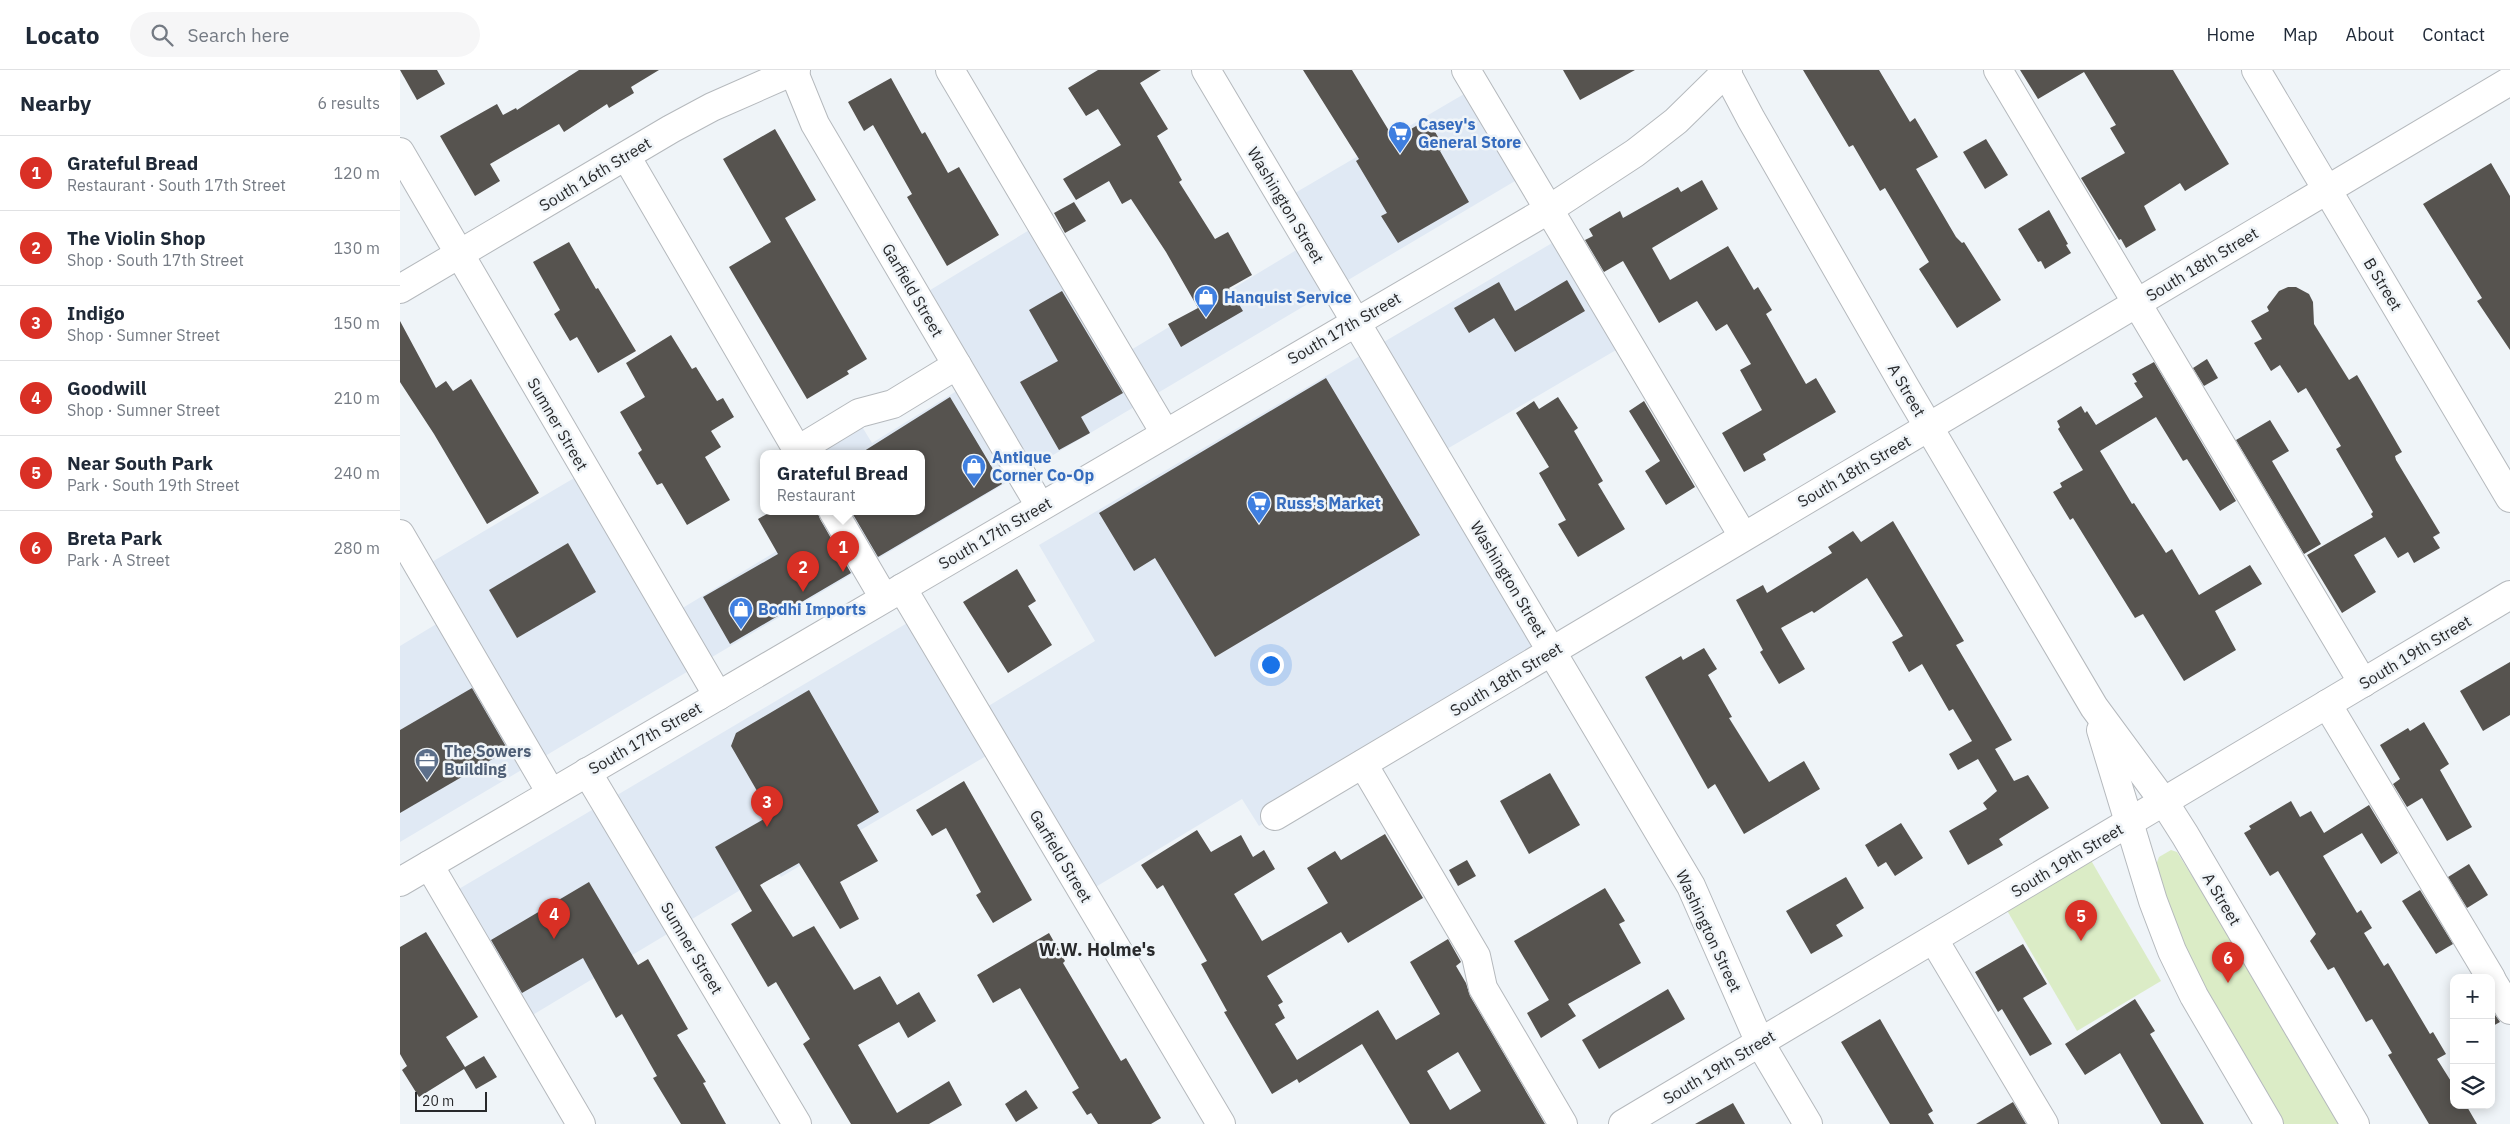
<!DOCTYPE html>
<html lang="en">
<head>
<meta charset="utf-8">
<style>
	:root { --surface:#fff; --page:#f6f6f7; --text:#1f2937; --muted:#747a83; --line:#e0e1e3; --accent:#d93025 }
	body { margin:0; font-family:"IBM Plex Sans",sans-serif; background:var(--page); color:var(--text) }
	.controls { position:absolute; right:15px; bottom:15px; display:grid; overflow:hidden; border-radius:10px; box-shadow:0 2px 12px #0003 }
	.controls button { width:45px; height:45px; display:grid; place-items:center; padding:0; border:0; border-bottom:1px solid var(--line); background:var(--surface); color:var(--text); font:25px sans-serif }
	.scale { position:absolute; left:15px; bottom:12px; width:72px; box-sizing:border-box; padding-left:5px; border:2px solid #28292b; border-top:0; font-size:14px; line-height:18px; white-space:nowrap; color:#28292b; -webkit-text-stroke:4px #eff4f8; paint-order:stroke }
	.you { position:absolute; left:870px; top:594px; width:18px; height:18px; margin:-12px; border:4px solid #fff; border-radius:50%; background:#1a73e8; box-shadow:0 0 0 8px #1a73e833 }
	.badge { display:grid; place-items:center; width:32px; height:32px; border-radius:50%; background:var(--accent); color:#fff; font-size:16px; font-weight:700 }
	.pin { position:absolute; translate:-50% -41px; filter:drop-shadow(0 1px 2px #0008) }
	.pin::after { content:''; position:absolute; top:26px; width:18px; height:15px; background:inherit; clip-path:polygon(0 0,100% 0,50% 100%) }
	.popup { position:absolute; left:360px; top:380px; width:165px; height:65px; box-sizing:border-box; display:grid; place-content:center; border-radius:10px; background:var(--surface); filter:drop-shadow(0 1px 4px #0005); font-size:16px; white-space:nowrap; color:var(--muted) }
	.popup b { font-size:19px; color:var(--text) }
	.popup::after { content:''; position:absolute; left:50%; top:100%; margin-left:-10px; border:10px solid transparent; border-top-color:var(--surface) }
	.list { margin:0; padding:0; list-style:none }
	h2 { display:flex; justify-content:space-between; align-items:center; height:65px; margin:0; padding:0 20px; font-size:21px }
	h2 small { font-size:16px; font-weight:400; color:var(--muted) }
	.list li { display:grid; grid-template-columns:32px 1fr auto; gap:15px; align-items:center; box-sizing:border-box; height:75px; padding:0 20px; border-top:1px solid var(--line) }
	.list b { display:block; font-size:19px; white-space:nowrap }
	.list p { margin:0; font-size:16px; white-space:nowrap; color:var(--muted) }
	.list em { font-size:16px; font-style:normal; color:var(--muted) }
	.icon { flex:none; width:28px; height:28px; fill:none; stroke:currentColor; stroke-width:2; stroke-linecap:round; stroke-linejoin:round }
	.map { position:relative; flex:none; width:2110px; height:1054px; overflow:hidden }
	header { display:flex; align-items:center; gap:30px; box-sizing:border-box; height:70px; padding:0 25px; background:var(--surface); border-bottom:1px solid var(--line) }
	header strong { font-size:24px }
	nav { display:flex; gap:28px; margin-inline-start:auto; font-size:18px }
	.search { width:350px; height:45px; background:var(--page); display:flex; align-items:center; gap:12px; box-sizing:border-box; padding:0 18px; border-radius:28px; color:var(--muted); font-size:19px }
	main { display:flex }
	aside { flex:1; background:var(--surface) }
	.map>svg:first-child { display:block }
</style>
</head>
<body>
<header>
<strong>Locato</strong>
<div class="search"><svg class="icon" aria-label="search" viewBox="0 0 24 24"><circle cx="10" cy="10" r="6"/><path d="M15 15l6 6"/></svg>Search here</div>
<nav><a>Home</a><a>Map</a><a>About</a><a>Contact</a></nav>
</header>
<main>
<aside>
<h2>Nearby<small>6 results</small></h2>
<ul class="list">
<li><span class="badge">1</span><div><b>Grateful Bread</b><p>Restaurant · South 17th Street</p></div><em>120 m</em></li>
<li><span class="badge">2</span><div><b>The Violin Shop</b><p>Shop · South 17th Street</p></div><em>130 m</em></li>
<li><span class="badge">3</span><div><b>Indigo</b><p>Shop · Sumner Street</p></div><em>150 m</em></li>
<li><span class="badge">4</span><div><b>Goodwill</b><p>Shop · Sumner Street</p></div><em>210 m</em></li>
<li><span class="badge">5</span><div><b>Near South Park</b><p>Park · South 19th Street</p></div><em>240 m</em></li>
<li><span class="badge">6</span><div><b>Breta Park</b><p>Park · A Street</p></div><em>280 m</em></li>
</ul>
</aside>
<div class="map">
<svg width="2110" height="1054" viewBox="0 0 2110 1054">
	<rect width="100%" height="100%" fill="#eff4f8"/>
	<!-- built -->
	<g fill="#e0e9f4">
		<path d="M1076,17l51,87 -1127,668v-196l48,-29 -28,-48 166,-98 85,144 164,-99 -2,-5h89v-58h-111l50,-28 11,18 96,-59 -51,-86 124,-75 80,133 187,-113 -25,-43z"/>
		<path d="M1164,166l64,107 -193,113 117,196 -293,174 -17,-27 -158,95 -86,-145 -217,128 -6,-8 -254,153 -74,-126 472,-280 58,97 118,-72 -56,-96z"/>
	</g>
	<!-- green -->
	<g fill="#dbecc6">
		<path d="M1685,780l76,131 -84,50 -76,-131z"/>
		<path d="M1771,780l6,2 19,30 144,242h-57l-72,-121 -38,-83 -17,-55 3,-8z"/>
	</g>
	<!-- building -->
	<g fill="#56534f" fill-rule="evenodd">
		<path d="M0,0h37l8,14 -28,16z"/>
		<path d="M179,0h80l-28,17 3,6 -25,15 -2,-4 -43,28 -5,-8 -69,40 10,17 -25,15 -35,-60 57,-32 6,11 13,-7 1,2z"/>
		<path d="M698,0h63l-21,13 28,46 -11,7 25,44 -3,2 36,57 13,-7 24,43 -23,13 14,23 -62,36 -13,-23 30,-16 -32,-56 -35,-53 -9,5 -13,-23 -33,19 -13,-21 58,-34 -23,-36 -12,7 -18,-28z"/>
		<path d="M903,0h49l42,69 34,-20 16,29 -4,3 29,51 -71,41 -17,-27 6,-3 -31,-52 3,-2z"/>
		<path d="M1163,0h72l-55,30z"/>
		<path d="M1403,0h76l31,52 5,-4 23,39 -22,12 40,68 6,6 2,-1 37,58 -44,28 -38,-59 10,-7 -44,-74 -5,3 -27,-46 -4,2z"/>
		<path d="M1620,0h153l56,94 -44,27 -5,-8 -36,23 12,24 -30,18 -5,-9 -2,1 -38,-62 44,-25 -15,-25 6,-3 -32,-53 -46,27z"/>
		<path d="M491,8l31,56 3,-2 23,41 11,-6 40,68 -52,31 -40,-69 5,-3 -39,-69 -9,6 -16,-29z"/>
		<path d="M375,59l41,71 -31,18 82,141 -20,12 2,3 -42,25 -78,-132 42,-25 -48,-83z"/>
		<path d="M1586,69l22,36 -23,14 -22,-37z"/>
		<path d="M2091,93l19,33v154l-33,-49 5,-3 -59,-94z"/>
		<path d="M1302,110l16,29 -66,39 18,32 58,-34 26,44 4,-3 14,23 -6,4 40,70 10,-6 20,34 -73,42 3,6 -22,12 -22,-39 40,-23 -22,-40 11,-6 -24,-40 -11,7 -19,-30 -38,22 -36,-62 -19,11 -19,-32 8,-4 -4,-7 31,-18 3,7 55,-31 3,5z"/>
		<path d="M674,132l12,19 -21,12 -11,-20z"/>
		<path d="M1649,140l19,34 -2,1 5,8 -26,16 -4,-8 -3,1 -20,-33z"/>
		<path d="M169,172l27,47 2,-1 38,63 -38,22 -21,-36 -7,4 -16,-27 6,-4 -27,-48z"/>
		<path d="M1167,210l18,31 -70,41 -21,-34 -25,15 -15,-25 45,-26 16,29z"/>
		<path d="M1888,217h8l13,7 4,8 1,22 35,56 8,-5 16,27 29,50 -7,4 1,4 44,73 -7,4 7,11 -26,15 -6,-11 -10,6 -13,-21 -31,18 22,37 -34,21 -35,-58 66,-38 -2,-3 2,-2 -37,-63 5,-3 -35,-58 -8,5 -18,-28 -9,6 -17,-28 8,-4 -11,-18 18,-10 -2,-4 12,-16z"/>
		<path d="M662,221l61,102 -42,24 9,16 -31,17 -39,-68 38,-21 -29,-51z"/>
		<path d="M0,251l36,67 10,-7 7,10 18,-12 68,114 -52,31 -53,-90 -34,-52z"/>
		<path d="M271,265l21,34 4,-2 21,34 6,-3 11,19 -23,14 10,16 -16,10 25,43 -43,25 -25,-42 -5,2 -19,-32 4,-3 -22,-38 25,-15 -19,-34z"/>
		<path d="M1807,289l11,19 -14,8 -11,-18z"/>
		<path d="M1754,292l82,139 -16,10 -33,-52 -4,2 -27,-44 -56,34 32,53 2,-1 32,50 6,-4 27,46 51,-30 12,19 -47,27 21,39 -52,31 -41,-67 -8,4 -62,-100 -3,2 -17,-28 9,-5 -2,-4 23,-13 -25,-41 2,-2 -3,-6 24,-15 4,7 2,-2 9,14 47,-28 -9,-14 3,-1 -5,-8z"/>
		<path d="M926,308l94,157 -205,122 -60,-99 -21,13 -35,-58z"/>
		<path d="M550,327l52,87 -124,73 -27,-46h71v-58h-61z"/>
		<path d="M1158,327l20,31 -4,3 29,50 -5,3 27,45 -47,28 -20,-33 8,-4 -27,-47 10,-6 -33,-54 18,-12 5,8z"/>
		<path d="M1244,331l51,86 -29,18 -21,-34 15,-10 -31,-50z"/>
		<path d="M1870,350l19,31 -17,10 49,83 -17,10 -68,-114z"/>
		<path d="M372,441h45l3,8 31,54 -121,71 -27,-47 75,-43 -20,-35z"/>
		<path d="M1493,451l71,120 -8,4 56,95 -17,9 19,32 14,-6 21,33 -50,31 4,6 -35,20 -19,-34 38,-22 -4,-6 14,-12 -19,-32 -20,11 -9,-16 23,-13 -19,-32 -4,2 -27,-47 -13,8 -17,-30 11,-6 -36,-58 -53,35 -2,-2 -31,17 24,41 -26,15 -19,-32 3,-2 -27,-50 27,-15 4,8 65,-40 -4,-6 25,-16 8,11z"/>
		<path d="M168,473l28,49 -79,46 -28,-48z"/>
		<path d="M617,499l19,32 -8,5 24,39 -44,28 -45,-71z"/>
		<path d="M1304,578l13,21 -9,6 24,42 -3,1 40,64 35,-21 16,28 -76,45 -29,-50 -7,5 -63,-112 36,-21 2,4z"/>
		<path d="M2110,592v53l-27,16 -23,-40z"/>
		<path d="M72,618l36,62 -108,63v-83z"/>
		<path d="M409,620l70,122 -22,13 21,36 -38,21 19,37 -19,10 -41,-66 -39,22 33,52 21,-11 40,64 26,-14 17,29 22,-13 17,29 -28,17 -9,-16 -41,23 39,68 52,-32 13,24 -33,19h-78l-48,-80 7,-5 -34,-57 -8,5 -37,-63 21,-13 -37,-64 56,-32 -40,-69 5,-13z"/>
		<path d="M2024,652l25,42 -9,6 32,57 -25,14 -25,-43 -15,9 -14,-23 7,-5 -20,-34 28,-17 2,3z"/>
		<path d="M1150,703l30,52 -51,29 -29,-53z"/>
		<path d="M564,711l68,119 -39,23 -17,-28 5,-3 -35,-64 -14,8 -16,-26z"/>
		<path d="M1891,731l9,16 11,-6 13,22 45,-28 29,48 -17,11 -19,-31 -39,23 34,57 4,-3 11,18 -8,5 20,33 4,-3 42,71 3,-2 13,22 -9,5 17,27v19h12l11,19h-48l-41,-69 4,-2 -20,-34 -6,3 -32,-55 -6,3 -18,-29 6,-7 -38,-63 -8,5 -26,-43 7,-4 -2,-3z"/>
		<path d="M1501,753l22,35 -28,18 -9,-14 -8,5 -13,-22z"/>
		<path d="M797,760l14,22 30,-17 12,22 11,-7 11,19 -41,25 28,47 66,-38 -21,-35 28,-17 6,9 44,-26 38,64 -75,45 -7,-11 -74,44 16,26 -5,3 7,13 -10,6 22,36 81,-50 18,30 44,-26 -30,-52 38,-23 13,23 -5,4 10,17 4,13 75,128h-135l-48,-80 -63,39 -2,-4 -25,15 -48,-82 3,-1 -26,-47 6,-3 -44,-76 -6,4 -16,-24zM1058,982l23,39 -31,19 -23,-39z"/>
		<path d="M1067,790l9,16 -18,10 -9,-16z"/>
		<path d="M2069,794l19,31 -21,13 -19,-31z"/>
		<path d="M1446,807l18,31 -28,17 7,11 -32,18 -25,-43z"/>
		<path d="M189,812l49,83 10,-6 40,70 -11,6 29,47 -3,1 23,41h-45l-28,-46 4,-2 -35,-62 -6,4 -33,-60 -61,35 -31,-53z"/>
		<path d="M1205,818l20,33 -6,3 22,39 -73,41 8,12 -35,22 -14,-25 22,-13 -35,-59z"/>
		<path d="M2020,820l33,54 -17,10 -34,-53z"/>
		<path d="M26,862l52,85 -32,20 19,30 19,-11 13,21 -21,12 -12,-20 -45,28 -17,-27 5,-4 -7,-12v-107z"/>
		<path d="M649,863l16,28 -2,2 58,98 5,-3 35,60 -10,6h-53l-7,-11 -4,2 -15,-23 7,-4 -59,-100 -27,15 -16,-28z"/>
		<path d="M1623,874l24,40 -24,14 29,46 -22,12 -28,-47 -4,3 -23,-40z"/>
		<path d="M1268,919l17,30 -86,50 -17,-29z"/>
		<path d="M1735,929l20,32 -5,3 54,90h-43l-41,-71 -35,22 -20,-31z"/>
		<path d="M2091,939l9,13 -9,5z"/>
		<path d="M1480,949l53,92 -5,3 6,10h-44l-49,-82z"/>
		<path d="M626,1020l12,18 -22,14 -11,-18z"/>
		<path d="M1613,1032l13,22h-50z"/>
		<path d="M1333,1033l12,21h-50z"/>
	</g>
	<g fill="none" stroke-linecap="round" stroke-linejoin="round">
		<!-- minor casing -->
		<g stroke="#b5b9bd" stroke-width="30">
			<g id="minor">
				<path d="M393,0l22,54 225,382"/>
				<path d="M550,0l215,363"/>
				<path d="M806,0l485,816 69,157 48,81"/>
				<path d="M1066,0l277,466"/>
				<path d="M1598,0l365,613"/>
				<path d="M1856,0l254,428"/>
				<path d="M0,82l318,544"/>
				<path d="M226,86l173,297"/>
				<path d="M398,380l61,-37 34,-9 64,-39"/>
				<path d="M433,441l51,87"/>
				<path d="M0,464l151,259"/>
				<path d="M502,518l319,536"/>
				<path d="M1927,634l164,274"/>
				<path d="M963,694l113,192 7,32 80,136"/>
				<path d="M187,702l210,352"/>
				<path d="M875,746l1235,-735"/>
				<path d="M29,795l152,259"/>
				<path d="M1534,870l110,184"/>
				<path d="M2091,909l19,31"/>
				<path d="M1223,1054l887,-529"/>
			</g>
		</g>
		<!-- major casing -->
		<g stroke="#b5b9bd" stroke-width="30">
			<g id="major">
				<path d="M1325,0l26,49 154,268 189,320 70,95 21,33 170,289"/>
				<path d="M0,219l271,-160 41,-22 84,-37"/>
				<path d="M1701,660l52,171 19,50 22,45 75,128"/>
				<path d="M0,812l1148,-672 87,-57 41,-32 52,-51"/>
			</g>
		</g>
		<!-- minor -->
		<use href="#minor" stroke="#fff" stroke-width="28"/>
		<!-- major -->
		<use href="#major" stroke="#fff" stroke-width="28"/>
	</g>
	<!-- icons -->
	<defs>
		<g id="supermarket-pin" transform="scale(1.25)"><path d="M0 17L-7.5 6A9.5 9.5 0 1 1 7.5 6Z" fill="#3f7fe0" stroke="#eff4f8"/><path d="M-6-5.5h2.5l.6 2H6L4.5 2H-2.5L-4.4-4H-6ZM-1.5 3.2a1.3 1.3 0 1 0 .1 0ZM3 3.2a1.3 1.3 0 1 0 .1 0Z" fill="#fff"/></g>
		<g id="shop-pin" transform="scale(1.25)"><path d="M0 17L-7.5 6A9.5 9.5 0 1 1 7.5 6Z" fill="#3f7fe0" stroke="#eff4f8"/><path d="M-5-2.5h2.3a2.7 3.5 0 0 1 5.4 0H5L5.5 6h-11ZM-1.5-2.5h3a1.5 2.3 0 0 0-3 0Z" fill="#fff"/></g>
		<g id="office-pin" transform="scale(1.25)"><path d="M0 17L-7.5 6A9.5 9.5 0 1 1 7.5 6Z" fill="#5c6f8a" stroke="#eff4f8"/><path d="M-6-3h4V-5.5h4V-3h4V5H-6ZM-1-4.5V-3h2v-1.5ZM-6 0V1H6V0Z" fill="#fff"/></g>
	</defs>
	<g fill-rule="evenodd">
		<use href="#supermarket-pin" x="1000" y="63"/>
		<use href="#shop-pin" x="806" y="227"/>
		<use href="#shop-pin" x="574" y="396"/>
		<use href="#supermarket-pin" x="859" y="433"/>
		<use href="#shop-pin" x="341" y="539"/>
		<use href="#office-pin" x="27" y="690"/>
	</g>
	<g text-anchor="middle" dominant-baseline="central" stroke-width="5" stroke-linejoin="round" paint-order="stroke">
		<!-- shop labels -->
		<g font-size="16" font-weight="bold" fill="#366cbe" stroke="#eff4f8" text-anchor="start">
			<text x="1018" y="54">Casey's<tspan x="1018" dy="18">General Store</tspan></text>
			<text x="824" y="227">Hanquist Service</text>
			<text x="592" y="387">Antique<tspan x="592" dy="18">Corner Co-Op</tspan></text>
			<text x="876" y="433">Russ's Market</text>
			<text x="358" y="539">Bodhi Imports</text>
		</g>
		<!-- street labels -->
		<g font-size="16" fill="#28292b" stroke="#eff4f8">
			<text transform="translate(195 104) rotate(-31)">South 16th Street</text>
			<text transform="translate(886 135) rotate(59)">Washington Street</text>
			<text transform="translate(1802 194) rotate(-31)">South 18th Street</text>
			<text transform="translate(1983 214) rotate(59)">B Street</text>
			<text transform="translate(513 220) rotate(60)">Garfield Street</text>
			<text transform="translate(944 258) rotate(-30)">South 17th Street</text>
			<text transform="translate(1507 320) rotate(60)">A Street</text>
			<text transform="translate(158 354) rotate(60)">Sumner Street</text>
			<text transform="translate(1454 401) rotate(-30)">South 18th Street</text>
			<text transform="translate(595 463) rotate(-30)">South 17th Street</text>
			<text transform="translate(1109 509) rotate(59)">Washington Street</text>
			<text transform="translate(2015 582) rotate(-31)">South 19th Street</text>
			<text transform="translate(1106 609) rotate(-31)">South 18th Street</text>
			<text transform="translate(245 668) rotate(-30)">South 17th Street</text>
			<text transform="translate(661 786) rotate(59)">Garfield Street</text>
			<text transform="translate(1667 790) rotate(-31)">South 19th Street</text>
			<text transform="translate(1822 829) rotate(59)">A Street</text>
			<text transform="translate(1309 861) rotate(65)">Washington Street</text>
			<text transform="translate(292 878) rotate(59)">Sumner Street</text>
			<text transform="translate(1319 997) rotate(-31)">South 19th Street</text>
		</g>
		<!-- service labels -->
		<g font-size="16" font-weight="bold" fill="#4e5e75" stroke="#eff4f8" text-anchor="start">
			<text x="44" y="681">The Sowers<tspan x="44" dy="18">Building</tspan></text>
		</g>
		<!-- neighbourhood labels -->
		<g font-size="18" font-weight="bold" fill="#28292b" stroke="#eff4f8">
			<text x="697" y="879">W.W. Holme's</text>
		</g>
	</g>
</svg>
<div class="controls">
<button>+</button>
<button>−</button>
<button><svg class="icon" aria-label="layers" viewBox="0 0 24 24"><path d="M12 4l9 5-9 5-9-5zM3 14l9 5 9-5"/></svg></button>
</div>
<div class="scale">20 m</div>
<div class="you"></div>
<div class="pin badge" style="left:443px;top:502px">1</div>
<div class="popup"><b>Grateful Bread</b>Restaurant</div>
<div class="pin badge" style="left:403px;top:522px">2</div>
<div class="pin badge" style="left:367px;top:757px">3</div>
<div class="pin badge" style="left:154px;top:869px">4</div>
<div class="pin badge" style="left:1681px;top:871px">5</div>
<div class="pin badge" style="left:1828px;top:913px">6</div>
</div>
</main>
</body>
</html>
